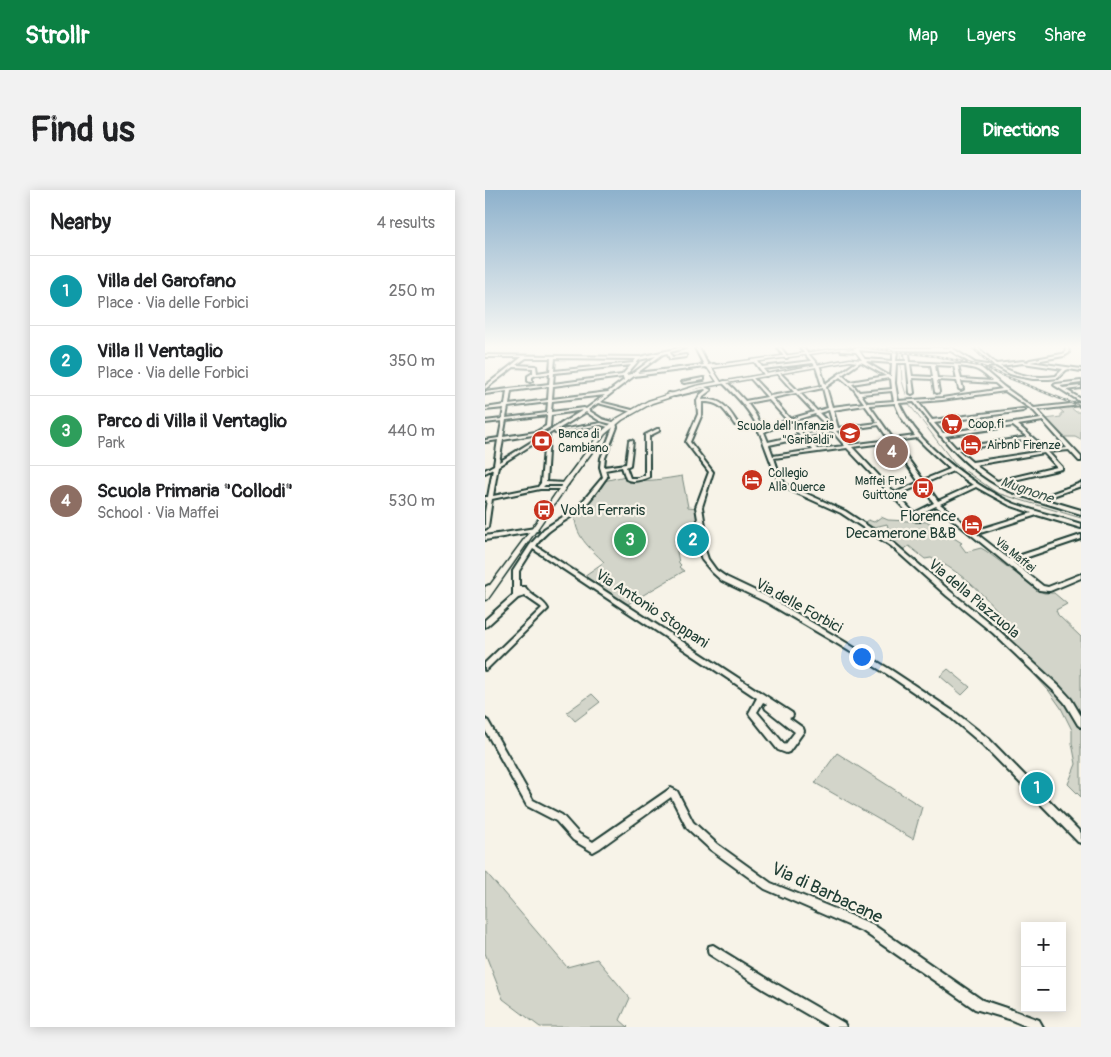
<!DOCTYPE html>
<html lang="en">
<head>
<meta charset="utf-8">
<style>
	:root { --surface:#fff; --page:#f2f2f2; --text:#202124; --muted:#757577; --line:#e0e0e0; --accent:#0b8043 }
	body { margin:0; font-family:Pangolin,sans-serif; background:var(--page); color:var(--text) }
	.controls { position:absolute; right:15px; bottom:15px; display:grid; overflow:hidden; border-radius:0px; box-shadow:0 2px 12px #0003 }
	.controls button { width:45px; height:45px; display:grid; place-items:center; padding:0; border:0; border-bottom:1px solid var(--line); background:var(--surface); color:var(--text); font:25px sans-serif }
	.you { position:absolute; left:376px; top:466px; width:18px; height:18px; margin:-12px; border:4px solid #fff; border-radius:50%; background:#1a73e8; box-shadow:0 0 0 8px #1a73e833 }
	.badge { display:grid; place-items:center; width:32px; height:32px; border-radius:50%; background:var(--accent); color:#fff; font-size:16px; font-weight:700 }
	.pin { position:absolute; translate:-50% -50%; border:2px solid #fff; box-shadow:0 1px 5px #0006 }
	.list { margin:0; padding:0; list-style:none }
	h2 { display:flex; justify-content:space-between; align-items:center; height:65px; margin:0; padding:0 20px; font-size:21px }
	h2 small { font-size:16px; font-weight:400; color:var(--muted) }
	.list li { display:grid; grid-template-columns:32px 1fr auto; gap:15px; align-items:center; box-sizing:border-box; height:70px; padding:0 20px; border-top:1px solid var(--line) }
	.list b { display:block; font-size:19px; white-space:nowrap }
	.list p { margin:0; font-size:16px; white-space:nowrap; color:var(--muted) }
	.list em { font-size:16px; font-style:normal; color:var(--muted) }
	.map { position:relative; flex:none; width:596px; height:837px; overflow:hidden; border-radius:0px }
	header { display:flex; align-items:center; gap:30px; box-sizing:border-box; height:70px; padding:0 25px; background:var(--accent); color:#fff }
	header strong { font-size:24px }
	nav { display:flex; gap:28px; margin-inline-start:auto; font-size:18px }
	.intro { display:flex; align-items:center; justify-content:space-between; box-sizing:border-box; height:120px; padding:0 30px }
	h1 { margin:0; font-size:35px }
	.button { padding:12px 22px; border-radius:0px; background:var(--accent); color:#fff; font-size:18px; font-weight:700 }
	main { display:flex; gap:30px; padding:0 30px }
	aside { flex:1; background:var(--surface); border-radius:0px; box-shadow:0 2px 12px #0003 }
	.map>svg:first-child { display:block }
</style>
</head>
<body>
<header>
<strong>Strollr</strong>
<nav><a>Map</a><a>Layers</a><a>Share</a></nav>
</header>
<div class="intro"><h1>Find us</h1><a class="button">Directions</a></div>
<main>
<aside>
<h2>Nearby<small>4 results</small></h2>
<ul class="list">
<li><span class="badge" style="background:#0f9aa8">1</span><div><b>Villa del Garofano</b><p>Place · Via delle Forbici</p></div><em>250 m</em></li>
<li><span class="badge" style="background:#0f9aa8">2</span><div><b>Villa Il Ventaglio</b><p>Place · Via delle Forbici</p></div><em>350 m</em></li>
<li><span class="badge" style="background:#2e9e5b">3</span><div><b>Parco di Villa il Ventaglio</b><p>Park</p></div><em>440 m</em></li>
<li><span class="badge" style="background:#8d6e63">4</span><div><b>Scuola Primaria &quot;Collodi&quot;</b><p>School · Via Maffei</p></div><em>530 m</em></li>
</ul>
</aside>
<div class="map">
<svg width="596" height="837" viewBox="0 0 596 837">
	<rect width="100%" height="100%" fill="#f7f3e8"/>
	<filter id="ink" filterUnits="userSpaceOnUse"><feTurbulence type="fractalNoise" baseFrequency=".02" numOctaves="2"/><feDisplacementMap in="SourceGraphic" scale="10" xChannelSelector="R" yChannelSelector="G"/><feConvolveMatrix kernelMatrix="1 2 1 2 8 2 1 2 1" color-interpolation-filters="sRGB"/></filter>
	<g filter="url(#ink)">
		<!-- green -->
		<g fill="#d3d5ca" stroke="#79897f">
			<path d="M584,216l7,6h5v28l-6,-3h-14l-16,-18 16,-2v-4h3l-7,-6z"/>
			<path d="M140,286c8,9 45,2 57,0l6,31 10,1 3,20 -22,2v10h-4l4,23 2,2 -2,2 5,4 -56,33 -44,-28 20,-14c-15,-15 -30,-26 -29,-49l23,-23 6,-9z"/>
			<path d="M396,327l7,3 40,2 34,21 -2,1 6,8 15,-4 5,3 52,39 6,3h10l13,11 -11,6 2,5 23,22v160l-13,-13 8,-20 -4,-21v-13l-11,-22 -12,-17 -54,-60 15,-6c-21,-25 -49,-55 -79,-67l-6,1 -16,-13 -5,3 -3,-1 -20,-14 7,-7 -1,-3 -17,4 -7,-5 5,-3 6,2z"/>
			<path d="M463,479l22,18 -8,8 -22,-19z"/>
			<path d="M107,504l8,8 -25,19 -8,-9z"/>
			<path d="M352,563l85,54 -9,32 -98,-56z"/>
			<path d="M0,681l82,96 30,-8 33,39 -10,22 8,7h-88l-37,-28 -18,-46z"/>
		</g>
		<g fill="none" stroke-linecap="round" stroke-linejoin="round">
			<!-- stream -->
			<path stroke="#6f8077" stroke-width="1" d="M415,161l2,30 7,23 45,59 43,30 84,25"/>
			<!-- minor casing -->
			<g stroke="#1f3d34" stroke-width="4">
				<g id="minor">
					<path d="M194,158h6l-15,4 2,5 13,-2h1v2l-15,2h-1l-3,-6 -4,1 -26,19 67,-8 -9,-17h4l9,17 6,-1 2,1 -9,3 -2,-1 -71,9 -34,26 32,8v2l-34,-9 -10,7 14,9 14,4 1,4 -12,31 -1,9 22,-3 3,-23 2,-1 2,1 -3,24 -4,2 4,11h8l7,-3v-40l12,-6h2v2l-10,5v41c-8,3 -16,6 -23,2l-4,-12 -17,3 2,7c-7,9 -19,28 -28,34 -15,12 -32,17 -43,35l256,167 1,2 -1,2 -3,1 14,10 1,3 -15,21 -3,1 -8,-3 -28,-35 -1,-2 8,-15 -224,-149 -14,22v16h6c6,10 18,12 23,22l-61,60 -2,1v-7l57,-55 -1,-1 -16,-11 -7,2 -31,28 -2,1v-7l28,-25v-24l17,-26 14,-16 33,-21 26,-31 -3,-10 1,-9 12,-31 -1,-3 -12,-3 -14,-9 -31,19 46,-8 9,3 -2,1 -7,-2 -45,8h-1l-1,-2 -56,35 -5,30 45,-9 3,-4 4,-45 4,-1 -3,45 20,1 2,1 -2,1h-21l-2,2h22v2h-25l-48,10 -4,28 -3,2v-17l2,-12 -2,1v-4h3l5,-28 -8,4v-3l9,-5 4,-25 -13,2v-2l14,-2 3,-17 -17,2v-2l17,-2 2,-11 -19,2v-2l20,-3 2,-14 -22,3v-2l64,-8 1,-10 -14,1 -4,2v4l-2,1 -2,-1v-5l5,-3v-5l-19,-1 -29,22v-3l37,-29h-37v-2l155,2zM171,166l-24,18 -6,1 13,-15zM41,168h25l-1,13 -13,2 -1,-7 -20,-1zM70,168l81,1 -3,4 -79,8zM146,175l-9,10 -69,9 1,-11zM138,187l1,3 -16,12 -56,7 1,-13zM64,196l-1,14 -39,5 2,-14zM120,205l-19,14 -2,-1 -33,4 1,-11zM63,212l-1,11 -41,5 2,-11zM98,220l-84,52 4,-22 35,-6 12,-7 1,-12zM62,225l-1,11 -10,6 -33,5 3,-17zM278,512l4,2 -2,3 1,2 29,23 -10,13 -28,-33z"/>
					<path d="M293,158h3l7,9 -1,1h-2z"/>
					<path d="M315,158h3l17,19 5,17 33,-23 2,1 -1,1 -17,12 8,7 36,-6 -23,-13 -1,-1 2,-1 27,16 1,-14 -27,-2 -2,-1 2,-1 28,2v-8l-35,-3 2,1 -2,1 -17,-1v-2h1l15,1 -1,-2h3l36,3 2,1 -1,9h10l-1,-7 2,-1 2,1 1,8 57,3 10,2 -26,-16 -60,-1 -2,-1 1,-1h62l23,15 12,2 5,-1 -17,-16h3l18,16 27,-3 6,1 -1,-1 2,-1 32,-6 3,-1 1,-5h2l1,5 -5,3 -34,6 51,7v2l-12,-2 -3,1 -8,8 -9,1h-16l-16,-3 -7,-2 -14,-8 -9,1 -8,-1 25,21 30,21 47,-5v2l-44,5 44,47v4h-2l-10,-11 -21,2 14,15v2l-61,14 17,8 21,7 42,-15v3l-37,13 37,11v4c-25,-8 -51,-14 -74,-24 -26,-12 -48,-32 -66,-54h-1l-1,-2 -9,-11h-1v-2l-15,-19 -15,1c17,36 47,59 79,81 11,7 24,15 37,20 22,8 44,13 66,20v4l-44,-13 -60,19 32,25 72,-24v4l-68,23 30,24 5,1 33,-13v4l-31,13h-2l-9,-1 -103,-84 -19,9 4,5 -1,1h-4l-69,-73 -73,10 5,15 6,11 60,27 50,33 56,48 46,37 63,58 11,12 10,17v11l-3,-2 -13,-22 -11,-12 -61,-58 -46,-37 -56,-50 -50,-33 -60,-27 -6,-13 -15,-40 -1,-1 1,-1c-10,-21 -22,-33 -38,-49l3,-1 9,8 11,12 22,-4 -16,-18 -1,-1 2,-1 18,19 24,-4 -16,-18 -1,-1 2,-1 19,19 24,-5 -6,-19 -3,-4 -50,6 5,6 -2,1h-1l-11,-15 3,-1 5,7 49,-6zM411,173h11l3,30 2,1 2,-1 -2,-15 21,1 2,13 2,1 2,-1 -2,-12 20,1 2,8 2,1 2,-1 -2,-8 34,2 7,6 -60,9 -44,3 -3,-18zM538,173l40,6 -7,7c-20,3 -38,0 -56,-10zM425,174l21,1 2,12 -21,-1zM450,175l19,1 3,13 -20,-1zM473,176c18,2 21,3 34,15l-31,-2zM355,187l13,11 11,15 -32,4 -6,-20zM404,188l2,1 1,10 -33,3 -7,-8zM338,198l5,20 -11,3 -17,-18zM407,201l2,10 -27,2 -6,-9zM520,201l29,20 7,8 -98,14 -9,-10 89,-12 2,-1 -2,-1 -91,11 -14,-18 24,-2zM311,203l18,19 -24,7 -18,-21zM283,209l19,21 -24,10 -8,-16 -8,-11zM410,213l6,14 14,19 -22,3 -24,-34zM380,215l13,18 -40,5 -5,-18zM344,220l5,18 -15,-15zM330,224l15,15 -26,6 -12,-14zM558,231l24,27 -20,2 -29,-25zM304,232l11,13 -32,7 -4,-10zM394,235l10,15 -39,5 -14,-14zM528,236l14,11 -71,11 -11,-12zM347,241l13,15 -28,3 -11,-12zM317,248l11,12 -40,6 -4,-11zM432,248l10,10 23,21 -27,11 -28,-39zM545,249l13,12 -71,11 -14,-12zM406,252l28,40 -24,11 -43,-46zM559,263l13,14 -60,14 -22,-16zM468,281l20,14 -35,16 -13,-18zM436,295l13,18 -20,10 -17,-18zM491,297l33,18 23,8 -58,18 -34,-27z"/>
					<path d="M218,188h1v2l-20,3 -2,-1z"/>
					<path d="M596,191v2l-21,3 3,2 18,-2v2l-15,2 15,9v3l-27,-17 2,-1z"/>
					<path d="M220,197l6,3 -8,6 -1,4c21,-2 26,9 36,24l-3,1c-10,-14 -14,-24 -33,-23v12l-12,28 23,30 -11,35 4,25 -2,15 4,12 8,11 10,7 44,21 70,41 51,31 65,43 33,26 92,94v10l-3,-1 -95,-97 -33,-28 -63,-43 -51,-31 -70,-41 -44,-21 -10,-9 -10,-12 -4,-13 2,-15 -4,-25 13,-35 -23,-30 12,-28 -1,-13 3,-6 6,-5 -1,-1 -30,7 -8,-2 2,-1 6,1z"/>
					<path d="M50,338l3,2 -1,1 -52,9v-4z"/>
					<path d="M4,395l3,2 -7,5v-5z"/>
					<path d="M0,529l3,2 45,79 29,15 17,19 14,8 78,-54 6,3 16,31 24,22 54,39 101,41 110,76 27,9 30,11 4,7h-15l-19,-8 -34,-10 -111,-77 -99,-43 -54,-39 -24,-22 -16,-31 -71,51 -7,4 -20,-12 -17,-19 -29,-15 -42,-76z"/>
					<path d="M228,755l60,37 71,41 2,4h-17l-64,-37 -56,-36 -1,-4 1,-4z"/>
				</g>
			</g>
			<!-- major casing -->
			<g stroke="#1f3d34" stroke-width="3">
				<path id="major" d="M355,158h12l-140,20 9,14 129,-23 12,1 -9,-12h4l10,14 -2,1 -15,-2 -151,27 -47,15 -30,17 -17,14 -38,52 -32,46 -47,67 -3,1v-8l46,-62 34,-50 36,-48 17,-14 30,-17 48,-15 21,-4 -10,-15 1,-1z"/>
			</g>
			<!-- minor -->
			<use href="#minor" fill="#f7f3e8" fill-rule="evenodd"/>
			<!-- major -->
			<use href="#major" fill="#f7f3e8" fill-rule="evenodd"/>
			<!-- rail casing -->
			<g stroke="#1f3d34" stroke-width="2.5">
				<g id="rail">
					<path d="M384,158l67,8 44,10 101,41"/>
					<path d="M488,158l21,19"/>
				</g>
			</g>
			<!-- rail -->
			<use href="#rail" stroke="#f7f3e8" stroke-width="1" stroke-dasharray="2.5" stroke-linecap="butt"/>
		</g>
	</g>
	<!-- sky -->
	<linearGradient id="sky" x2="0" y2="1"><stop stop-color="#8db1cc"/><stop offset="0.57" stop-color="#fbfaf5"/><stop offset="1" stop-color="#fbfaf5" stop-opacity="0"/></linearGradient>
	<rect width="596" height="275" fill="url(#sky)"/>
	<!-- icons -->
	<defs>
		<g id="supermarket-disc" transform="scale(1.125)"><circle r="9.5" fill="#c8321e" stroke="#f7f3e8"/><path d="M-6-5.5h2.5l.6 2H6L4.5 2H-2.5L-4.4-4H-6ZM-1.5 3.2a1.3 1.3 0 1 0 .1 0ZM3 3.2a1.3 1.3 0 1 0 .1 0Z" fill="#fff"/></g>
		<g id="school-disc" transform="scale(1.125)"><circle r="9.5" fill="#c8321e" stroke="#f7f3e8"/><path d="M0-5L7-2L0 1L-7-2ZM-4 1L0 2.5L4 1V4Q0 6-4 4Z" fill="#fff"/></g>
		<g id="bank-disc" transform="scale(1.125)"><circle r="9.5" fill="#c8321e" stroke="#f7f3e8"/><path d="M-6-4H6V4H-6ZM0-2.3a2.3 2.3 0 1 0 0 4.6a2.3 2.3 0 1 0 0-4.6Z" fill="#fff"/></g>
		<g id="hotel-disc" transform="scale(1.125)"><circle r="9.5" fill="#c8321e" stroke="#f7f3e8"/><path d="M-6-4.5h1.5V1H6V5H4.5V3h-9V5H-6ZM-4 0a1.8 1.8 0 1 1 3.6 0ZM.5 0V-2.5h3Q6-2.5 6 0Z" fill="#fff"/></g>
		<g id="bus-disc" transform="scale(1.125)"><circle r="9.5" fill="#c8321e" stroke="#f7f3e8"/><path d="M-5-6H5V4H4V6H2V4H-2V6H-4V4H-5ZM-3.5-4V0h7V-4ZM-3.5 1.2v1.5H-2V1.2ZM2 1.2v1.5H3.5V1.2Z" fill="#fff"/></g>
	</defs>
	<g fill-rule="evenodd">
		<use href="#supermarket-disc" x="467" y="234"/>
		<use href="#school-disc" x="365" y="243"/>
		<use href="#bank-disc" x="57" y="251"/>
		<use href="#hotel-disc" x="486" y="255"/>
		<use href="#hotel-disc" x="267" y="290"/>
		<use href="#bus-disc" x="438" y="298"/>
		<use href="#bus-disc" x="59" y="320"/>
		<use href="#hotel-disc" x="487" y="335"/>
	</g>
	<g text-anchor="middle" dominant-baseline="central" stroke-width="4.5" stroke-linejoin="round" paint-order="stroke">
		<!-- far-poi labels -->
		<g font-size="12" fill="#1f3d34" stroke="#f7f3e8" text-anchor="start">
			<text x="483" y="234">Coop.fi</text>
			<text x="349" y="236" text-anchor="end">Scuola dell'Infanzia<tspan x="349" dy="14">"Garibaldi"</tspan></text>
			<text x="73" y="244">Banca di<tspan x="73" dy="14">Cambiano</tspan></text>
			<text x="502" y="255">Airbnb Firenze</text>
			<text x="283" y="283">Collegio<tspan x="283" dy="14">Alla Querce</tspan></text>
			<text x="422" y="291" text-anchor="end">Maffei Fra'<tspan x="422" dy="14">Guittone</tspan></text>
		</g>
		<!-- far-street labels -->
		<g font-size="12" fill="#1f3d34" stroke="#f7f3e8">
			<text transform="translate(530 365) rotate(39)">Via Maffei</text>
		</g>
		<!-- far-water labels -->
		<g font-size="14" font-style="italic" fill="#405950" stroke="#f7f3e8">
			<text transform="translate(542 300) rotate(19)">Mugnone</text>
		</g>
		<!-- poi labels -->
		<g font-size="15" fill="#1f3d34" stroke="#f7f3e8" text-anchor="start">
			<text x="75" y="320">Volta Ferraris</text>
			<text x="471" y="326" text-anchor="end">Florence<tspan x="471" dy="17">Decamerone B&amp;B</tspan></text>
		</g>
		<!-- street labels -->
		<g font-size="15" fill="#1f3d34" stroke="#f7f3e8">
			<text transform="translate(489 409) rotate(40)">Via della Piazzuola</text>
			<text transform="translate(314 416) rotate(29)">Via delle Forbici</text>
			<text transform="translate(167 419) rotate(33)">Via Antonio Stoppani</text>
		</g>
		<!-- near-street labels -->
		<g font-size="18" fill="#1f3d34" stroke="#f7f3e8">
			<text transform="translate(342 703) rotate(25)">Via di Barbacane</text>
		</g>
	</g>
</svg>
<div class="controls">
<button>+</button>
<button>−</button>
</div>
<div class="you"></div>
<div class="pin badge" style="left:552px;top:598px;background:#0f9aa8">1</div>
<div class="pin badge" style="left:208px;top:350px;background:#0f9aa8">2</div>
<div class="pin badge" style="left:145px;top:350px;background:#2e9e5b">3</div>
<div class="pin badge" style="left:407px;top:262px;background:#8d6e63">4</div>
</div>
</main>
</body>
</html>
